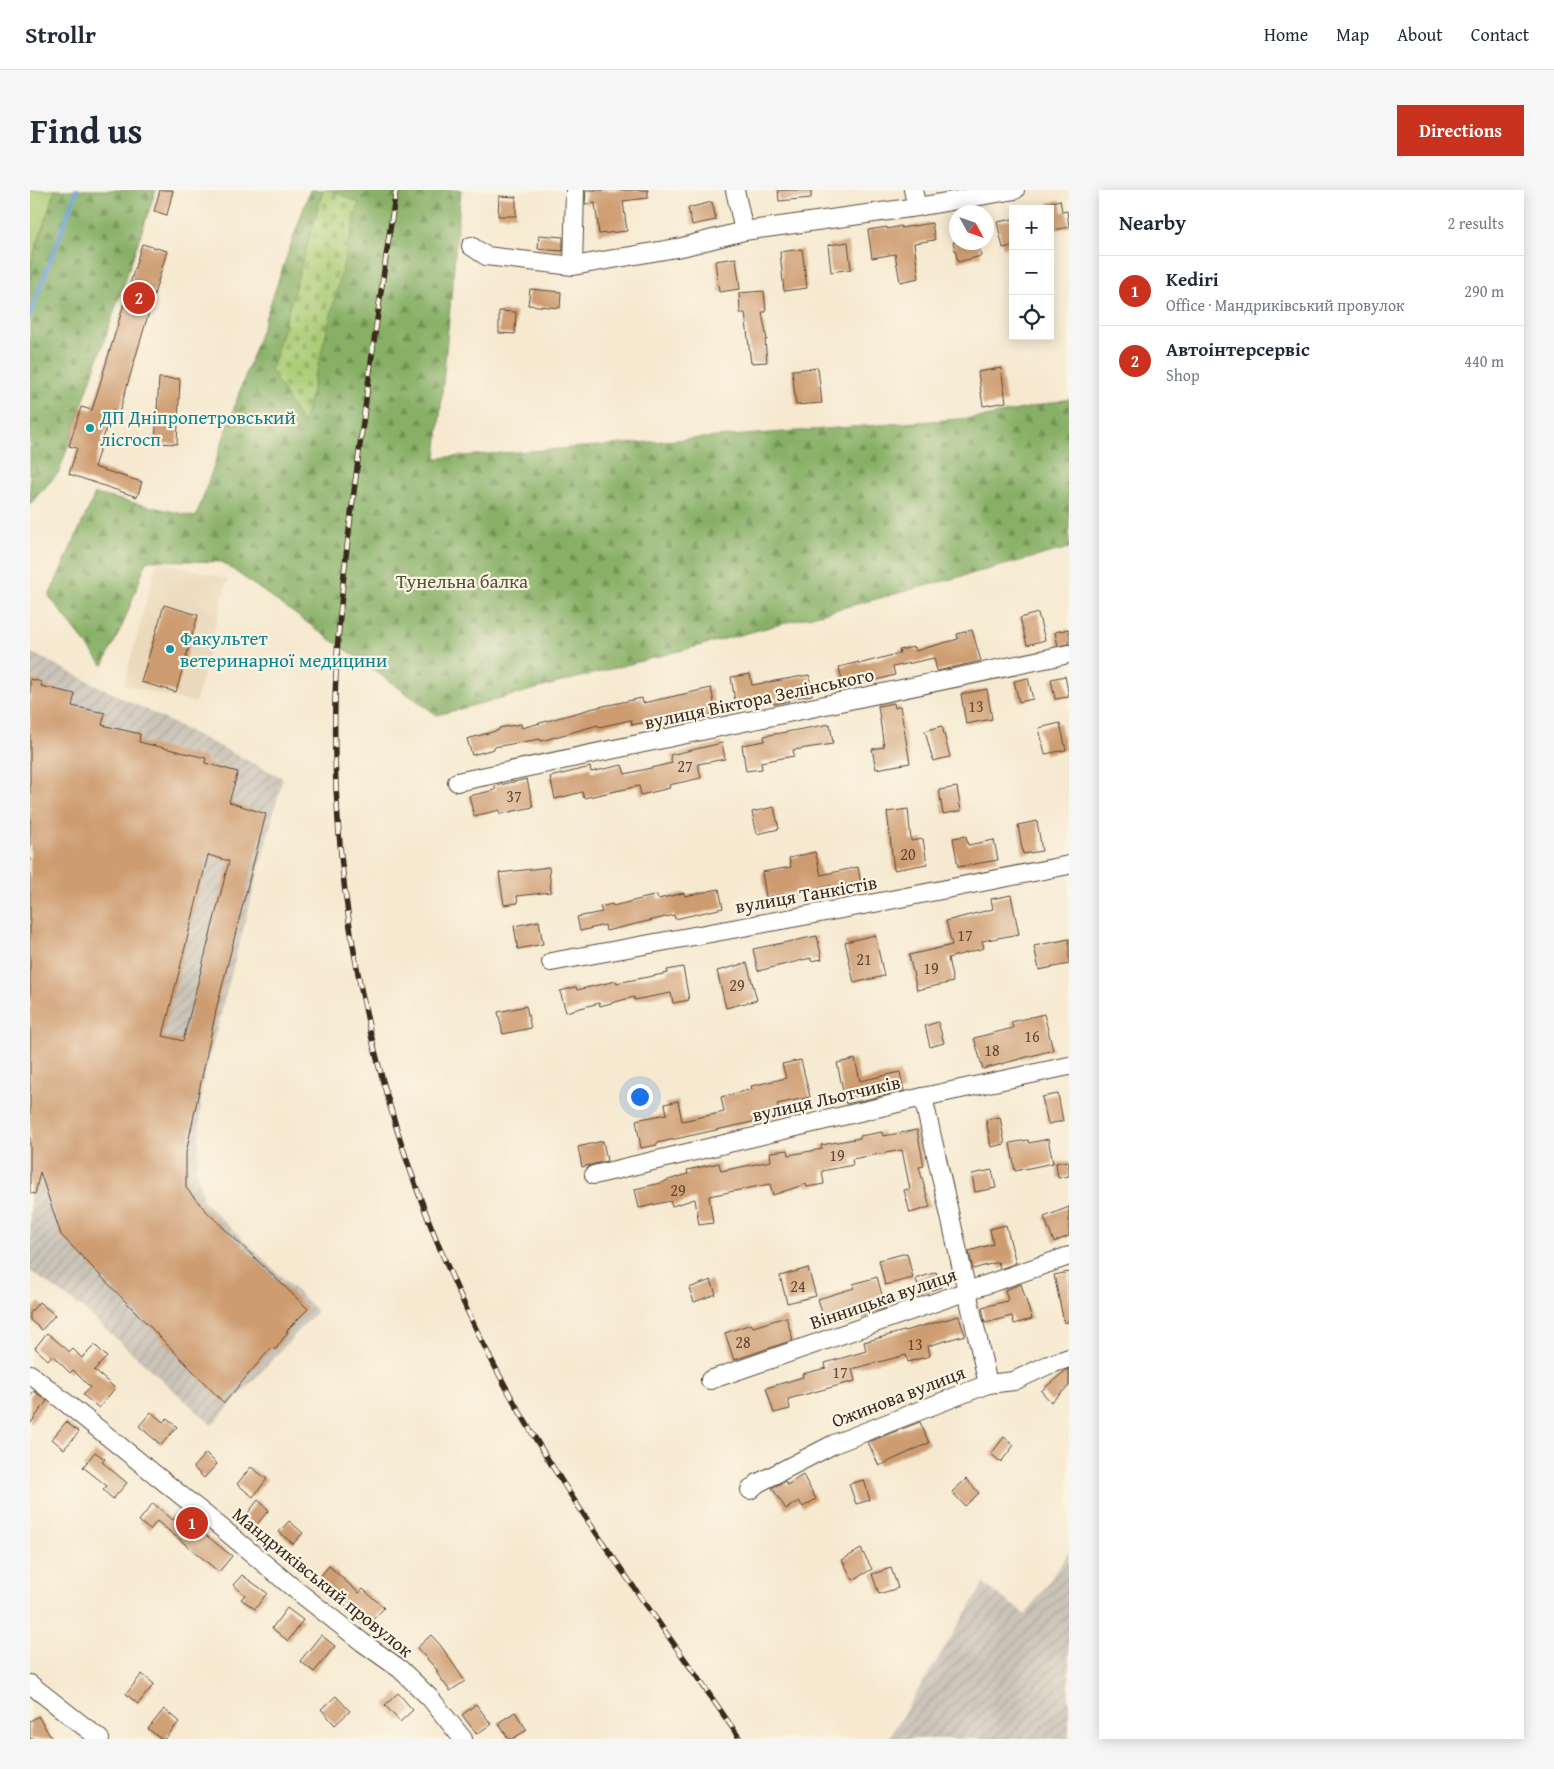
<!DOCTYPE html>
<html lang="en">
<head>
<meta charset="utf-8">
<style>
	:root { --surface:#fff; --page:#f6f6f7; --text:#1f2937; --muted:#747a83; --line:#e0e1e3; --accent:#c8321e }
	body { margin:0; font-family:"Gentium Book Plus",serif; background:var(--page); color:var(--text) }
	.controls { position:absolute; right:15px; top:15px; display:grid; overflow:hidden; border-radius:0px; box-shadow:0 2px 12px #0003 }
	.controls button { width:45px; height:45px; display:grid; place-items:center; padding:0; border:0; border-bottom:1px solid var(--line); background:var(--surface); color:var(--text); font:25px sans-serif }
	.compass { position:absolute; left:919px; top:15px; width:45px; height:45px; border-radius:50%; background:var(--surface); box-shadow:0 2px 12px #0003; rotate:130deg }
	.you { position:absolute; left:609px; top:906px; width:18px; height:18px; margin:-12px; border:4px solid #fff; border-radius:50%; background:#1a73e8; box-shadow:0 0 0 8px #1a73e833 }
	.badge { display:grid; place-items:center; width:32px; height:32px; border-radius:50%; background:var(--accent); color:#fff; font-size:16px; font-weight:700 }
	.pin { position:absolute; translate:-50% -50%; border:2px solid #fff; box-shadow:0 1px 5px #0006 }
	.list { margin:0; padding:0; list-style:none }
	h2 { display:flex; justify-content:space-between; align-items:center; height:65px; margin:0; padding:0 20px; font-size:21px }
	h2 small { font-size:16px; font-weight:400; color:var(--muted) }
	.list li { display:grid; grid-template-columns:32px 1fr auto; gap:15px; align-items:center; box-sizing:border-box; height:70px; padding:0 20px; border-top:1px solid var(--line) }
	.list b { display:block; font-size:19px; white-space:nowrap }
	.list p { margin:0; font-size:16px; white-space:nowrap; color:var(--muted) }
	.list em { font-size:16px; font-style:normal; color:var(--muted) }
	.icon { flex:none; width:28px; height:28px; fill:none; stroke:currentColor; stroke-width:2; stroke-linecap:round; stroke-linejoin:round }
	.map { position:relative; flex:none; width:1039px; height:1549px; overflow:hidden; border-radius:0px }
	header { display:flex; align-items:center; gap:30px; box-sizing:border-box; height:70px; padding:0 25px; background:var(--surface); border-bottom:1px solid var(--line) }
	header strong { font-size:24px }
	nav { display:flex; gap:28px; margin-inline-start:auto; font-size:18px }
	.intro { display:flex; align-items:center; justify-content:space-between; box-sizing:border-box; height:120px; padding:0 30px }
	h1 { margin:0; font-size:35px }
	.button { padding:12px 22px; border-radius:0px; background:var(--accent); color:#fff; font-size:18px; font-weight:700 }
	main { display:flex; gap:30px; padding:0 30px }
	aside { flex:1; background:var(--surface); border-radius:0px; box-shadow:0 2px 12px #0003 }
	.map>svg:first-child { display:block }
</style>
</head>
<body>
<header>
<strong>Strollr</strong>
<nav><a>Home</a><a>Map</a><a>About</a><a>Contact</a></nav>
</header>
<div class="intro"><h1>Find us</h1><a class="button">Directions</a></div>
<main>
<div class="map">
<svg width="1039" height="1549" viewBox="0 0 1039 1549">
	<defs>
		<pattern id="industrial-furrows" width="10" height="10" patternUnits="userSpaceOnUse" patternTransform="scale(1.25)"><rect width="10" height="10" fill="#cac3b8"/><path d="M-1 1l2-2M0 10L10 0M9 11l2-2" fill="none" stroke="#aea89e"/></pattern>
		<pattern id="forest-firs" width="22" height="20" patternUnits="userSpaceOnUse" patternTransform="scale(1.25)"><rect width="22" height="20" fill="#87b066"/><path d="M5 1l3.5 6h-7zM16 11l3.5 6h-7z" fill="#708f53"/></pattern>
		<pattern id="cemetery-stones" width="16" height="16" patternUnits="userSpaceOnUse" patternTransform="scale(1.25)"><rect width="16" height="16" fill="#aacc75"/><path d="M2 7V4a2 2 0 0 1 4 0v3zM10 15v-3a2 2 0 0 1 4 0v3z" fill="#93af65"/></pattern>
	</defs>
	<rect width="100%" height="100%" fill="#fcf5e5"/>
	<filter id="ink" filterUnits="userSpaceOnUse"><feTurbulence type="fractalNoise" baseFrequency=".02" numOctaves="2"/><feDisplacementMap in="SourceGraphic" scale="10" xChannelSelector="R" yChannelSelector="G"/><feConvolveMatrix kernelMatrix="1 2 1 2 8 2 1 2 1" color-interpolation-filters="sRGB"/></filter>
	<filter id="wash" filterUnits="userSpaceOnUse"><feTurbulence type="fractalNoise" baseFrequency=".0096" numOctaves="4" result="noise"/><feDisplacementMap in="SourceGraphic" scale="20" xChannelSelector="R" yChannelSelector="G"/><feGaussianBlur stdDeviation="1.12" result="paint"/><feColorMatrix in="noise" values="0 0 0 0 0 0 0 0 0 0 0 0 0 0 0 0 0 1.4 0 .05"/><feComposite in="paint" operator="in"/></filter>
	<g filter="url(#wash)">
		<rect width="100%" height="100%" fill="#f6e9d0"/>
		<!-- built -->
		<path fill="#ead9ba" d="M127,370l71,19 -33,124 -71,-18z"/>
		<!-- industrial -->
		<g fill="url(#industrial-furrows)">
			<path d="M0,462l253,126 -81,307 -5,84 6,32 114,110 -105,114 -131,-118 -51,-36z"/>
			<path d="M1039,1362v187h-181l96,-155 42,31z"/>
		</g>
		<!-- forest -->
		<g fill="url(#forest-firs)" stroke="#616d42">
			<path d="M25,0h101l-97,282 -29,32v-239z"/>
			<path d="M280,0h151l-25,268 549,-41 84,-18v149l-632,167 -215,-153 -75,-2 -23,62 -21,44 -54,-70 46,-102 101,23z"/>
		</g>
		<!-- cemetery -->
		<path fill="url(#cemetery-stones)" stroke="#727b4a" d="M293,0h8l28,13 -56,222 -32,-54z"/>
		<!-- green -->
		<path fill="#aacc75" stroke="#727b4a" d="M0,0h25l-25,75z"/>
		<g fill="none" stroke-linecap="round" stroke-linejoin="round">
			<!-- stream -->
			<path stroke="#6ea0d9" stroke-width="4.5" d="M0,125l47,-125"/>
		</g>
		<g id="blocks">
			<!-- building -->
			<g fill="#ce9c71" fill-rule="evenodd">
				<path d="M130,0h13l-6,25 -13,-4z"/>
				<path d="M556,0h62v8l-25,3 4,30 -28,3 -4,-31 -10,1z"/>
				<path d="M748,0h33v8l-32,3z"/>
				<path d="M469,6l17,1v19h-18z"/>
				<path d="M1030,10l2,12 5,-1 2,16 -19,4v-22l-2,-6z"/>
				<path d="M682,12l4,18 -24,5 -4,-17z"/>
				<path d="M983,29v27l-10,2 -6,-26z"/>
				<path d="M902,33l3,17 -21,3 5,35 -19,4 -5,-28 -23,4 -4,-28 19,-3v2l14,-3v2z"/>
				<path d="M509,45l24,2v14l-25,-2z"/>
				<path d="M818,52l3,27 -20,3 -3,-27z"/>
				<path d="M923,52h25l3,14 -23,6z"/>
				<path d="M112,54l25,7 -48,162 -7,-3 -18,57 48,15 -5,15 -68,-23 8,-26 -8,-2 12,-39 11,3z"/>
				<path d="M772,59l5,39 -23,3 -4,-39z"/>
				<path d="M706,68l4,31 -21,3 -4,-31z"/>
				<path d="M500,99l31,3 -1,16 -32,-3z"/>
				<path d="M734,101l2,21h-4l5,28h-2l2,22 -16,1 -6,-50h-5l-1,-20z"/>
				<path d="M469,121l17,1 -1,22 -16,-1z"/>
				<path d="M788,178l4,35 -26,2 -4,-35z"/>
				<path d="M971,178l5,34 -23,4 -5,-34z"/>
				<path d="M129,188l21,1 -3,65 -22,-1z"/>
				<path d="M134,415l34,10 -22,77 -35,-10z"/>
				<path d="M1008,423l7,27 -18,5 -7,-27z"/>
				<path d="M1039,439v15l-11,2 -3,-14z"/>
				<path d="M942,440l9,31 -44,10 -3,-13 -41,9 2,8 -51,14 -5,-22 20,-5v2l41,-11 -1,-3 15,-3 1,4 43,-12 -1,-5z"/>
				<path d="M720,484l2,11 57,-10 3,20 -23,4v2l-15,3 -1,-3 -37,6 -5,-30z"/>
				<path d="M1035,486l4,21 -14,2 -4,-20z"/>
				<path d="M998,488l5,21 -14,3 -5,-21z"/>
				<path d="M0,489l12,3 -1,4 34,8 -3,12 33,7 -3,12 38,9 -1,8 67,16 -1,5 33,9 -9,30 37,12 -49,192 -31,147v35l20,23 102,98 -22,22 2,1 -13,18 -3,-3 -48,56 -163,-168 -21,-63 -5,22 -5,-1zM178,665l21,6 -46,180 -20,-5z"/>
				<path d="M681,498l5,25 -20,4v-3l-32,7v-3l-32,7 -1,-5 -32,7 -1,-2 -57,16 -1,-2 -46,8v2l-22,6 -5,-16 32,-9v-2l22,-4 1,4 72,-20 48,-10 1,5z"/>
				<path d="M957,499l5,30 -26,5 -5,-30z"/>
				<path d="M864,513l1,5 5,-2 10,57 -34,6 -4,-20 12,-2 -6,-41z"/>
				<path d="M1030,533l6,27 -21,4 -6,-26z"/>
				<path d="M800,534l3,20 -40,6 1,6 -33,6 1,7 -16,2 -4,-26 23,-4 -1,-5z"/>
				<path d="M912,536l8,31 -17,4 -8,-30z"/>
				<path d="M692,553l3,16 -27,5 3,14 -32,7 1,3 -29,7 -2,-9 -55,12 -2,-6 -27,7 -5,-22 40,-10 1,5 31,-7 3,9 47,-11 -2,-8z"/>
				<path d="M497,589l6,28 -33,7v-4l-26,6 -5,-20 26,-6v-4z"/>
				<path d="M927,597l4,24 -18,3 -4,-24z"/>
				<path d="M744,617l5,22 -22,5 -5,-22z"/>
				<path d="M878,619l3,32 12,-2 4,25 -33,6 -7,-58z"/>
				<path d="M1007,631l5,30 -19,3 -5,-29z"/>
				<path d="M936,646l2,9 26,-5 4,20 -40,7 -5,-29z"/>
				<path d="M785,662l6,23 37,-8 3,16 -30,6v-3l-34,8 -1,-2 -30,5 -4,-25 29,-5 -2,-9z"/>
				<path d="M519,677l2,25 -34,4 1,7 -14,2 -5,-32z"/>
				<path d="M689,699l4,19 -48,11 -1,-4 -68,16 -1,-6 -25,6 -3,-14 25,-5 -2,-5 12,-3 1,2 44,-11 1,4 26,-6 1,3z"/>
				<path d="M981,705l8,39 -37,7 2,7 -36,10 5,24 -36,8 -8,-35 43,-10 -6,-24 47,-12 -2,-10z"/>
				<path d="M509,731l4,23 -25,5 -4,-23z"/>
				<path d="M845,745l9,41 -30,7 -9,-41z"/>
				<path d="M787,746l5,23 -11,2v-3l-53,13 -5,-22z"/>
				<path d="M1039,749v25l-30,6 -5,-24z"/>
				<path d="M717,773l10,37 -31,8 -9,-37z"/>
				<path d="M653,777l6,33 -16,3 -2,-10 -37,7v-3l-34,9 -1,-3 -33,9 -6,-21 16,-4 1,3 39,-9 1,2 51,-10 -1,-3z"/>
				<path d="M496,816l5,22 -28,6 -5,-22z"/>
				<path d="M1014,824l9,36 -70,19 -9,-31 39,-10 -2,-6z"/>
				<path d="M908,832l6,21 -14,4 -5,-21z"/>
				<path d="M825,869l5,22 40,-9 4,19 -58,13 -9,-41z"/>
				<path d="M771,870l9,37 -33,7 3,12 -123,27v2l-16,3 -5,-28 31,-6 -2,-10 13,-3 4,20 42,-9 -3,-15 31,-8 -1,-3 35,-8 -4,-14z"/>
				<path d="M1028,904l5,27 -15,3 -6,-27z"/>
				<path d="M970,927l5,27 -14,3 -5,-27z"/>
				<path d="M887,940l7,36 -5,1 11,40 -20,6 -6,-23 6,-1 -8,-39 -50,9 1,6 -31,6 2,13 -17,3 -1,-3 -33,11 -3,-11 -61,12 4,27 -14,2 -4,-26 -23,7 -2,-5 -31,7 -4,-19 30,-7v-1l23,-7 -1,-4 32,-7 2,8 50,-10 -1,-9 18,-2 1,5 33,-6 -1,-4 39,-7v-2l22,-4 1,4z"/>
				<path d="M1018,949l5,24 -38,8 -5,-28 18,-3 1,3z"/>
				<path d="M573,951l4,20 -25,6 -4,-20z"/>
				<path d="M1039,971v15l-11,2 -2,-15z"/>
				<path d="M962,980l4,18 -21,4 -3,-18z"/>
				<path d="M1039,1017v29l-15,6 -10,-25z"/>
				<path d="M976,1035l10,38 -16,6 -2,-7 -25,7 -4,-18 24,-7 -3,-15z"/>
				<path d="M877,1063l6,25 -28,7 -6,-25z"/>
				<path d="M778,1078l8,28 -29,7 -7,-27z"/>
				<path d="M906,1082l5,15 -21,7 -4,-15z"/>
				<path d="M1039,1082v50h-5l-10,-47z"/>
				<path d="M847,1087l9,31 -25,7v-2l-36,10 -7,-24 36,-11 -1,-4z"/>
				<path d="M681,1090l5,14 -22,8 -5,-14z"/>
				<path d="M991,1094l11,35 -18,5 -2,-8 -27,7 -3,-16 26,-6 -3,-11z"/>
				<path d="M9,1112l16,13 -13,15 -12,-10v-7z"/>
				<path d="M929,1126l6,19 -37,11 2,10 -22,6 -2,-7 -54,14 3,12 -67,18 2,10 -16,4 -8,-25 37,-11 -1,-3 24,-6 -1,-5 41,-12 -2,-9z"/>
				<path d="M756,1127l7,23 -59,20 -9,-27 26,-9 2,3z"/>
				<path d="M17,1143l23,19 3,-3 9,9 13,-13 12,12 -13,13 21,18 -16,20 -16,-13 7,-8 -17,-17 -3,3 -18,-18 -4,5 -13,-12z"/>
				<path d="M1039,1179v17l-18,16 -10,-11 24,-20z"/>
				<path d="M4,1201l13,10 -17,23v-28z"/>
				<path d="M121,1222l12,10 4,-4 10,9 -16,18 -22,-19z"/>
				<path d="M36,1232l13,10 -15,17 -12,-10z"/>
				<path d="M890,1232l9,21 -50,23 -11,-24z"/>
				<path d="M974,1247l10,8 -13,17 -10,-8z"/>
				<path d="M65,1262l10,7 -3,3 25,21 -14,16 -10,-9 4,-4 -24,-19z"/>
				<path d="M176,1263l11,11 -13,14 -11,-11z"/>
				<path d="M221,1277l16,12 -14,18 -16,-13z"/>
				<path d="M773,1285l13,24 -13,8 -4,-6 -13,8 -14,-21 13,-7 2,4z"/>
				<path d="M936,1289l13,14 -14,13 -13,-14z"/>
				<path d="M834,1290l6,20 -14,4 -7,-20z"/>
				<path d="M228,1310l11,10 -14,17 -11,-9z"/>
				<path d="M123,1313l20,17 5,-7 54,43 -13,16 -62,-51 -7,9 -11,-9z"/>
				<path d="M259,1331l14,12 -10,11 -14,-12z"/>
				<path d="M831,1359l11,20 -19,11 -11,-20z"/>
				<path d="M299,1376l30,27 4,-4 21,19 -18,19 -34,-34 -1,1 -15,-13z"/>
				<path d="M861,1378l7,20 -19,6 -7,-20z"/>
				<path d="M212,1385l25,18 -12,16 -14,-10 4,-4 -12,-10z"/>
				<path d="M257,1418l16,12 -15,21 -16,-13z"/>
				<path d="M291,1445l14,11 -21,26 -14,-11z"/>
				<path d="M401,1445l10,11 24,35 -15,10 -14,-19 2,-1 -21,-23z"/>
				<path d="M112,1484l12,10 -16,20 -12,-10z"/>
				<path d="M368,1503l15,17 -13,12 -15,-17z"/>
				<path d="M306,1506l14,15 -15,14 -14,-16z"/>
				<path d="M446,1514l15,20 -14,10 -15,-19z"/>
				<path d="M134,1519l15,13 -14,17h-4l-13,-10z"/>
				<path d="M485,1522l12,18 -15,9h-3l-11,-16z"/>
				<path d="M8,1526l14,23h-22v-18z"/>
			</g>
		</g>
	</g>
	<g filter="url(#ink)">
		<use href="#blocks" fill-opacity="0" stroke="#574739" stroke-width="1"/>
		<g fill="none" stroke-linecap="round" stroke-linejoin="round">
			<!-- minor casing -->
			<g stroke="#574739" stroke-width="20">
				<g id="minor">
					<path d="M705,0l9,41"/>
					<path d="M883,0l4,17"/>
					<path d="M441,56l15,10 87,10 109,-19 62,-16 173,-24 98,-17"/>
					<path d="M543,76l2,-76"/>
					<path d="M427,592l612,-128"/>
					<path d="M521,772l329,-60 189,-37"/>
					<path d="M893,907l65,287"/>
					<path d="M564,985l329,-78 146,-31"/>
					<path d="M0,1184l193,155 68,57 71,56 38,27 30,29 33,41"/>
					<path d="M680,1190l359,-124"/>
					<path d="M720,1300l8,-7 76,-39 154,-60 26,-3 34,-16 21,-7"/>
					<path d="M0,1494l70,55"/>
				</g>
			</g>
			<!-- minor -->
			<use href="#minor" stroke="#fff" stroke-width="18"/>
			<!-- rail casing -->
			<g stroke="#3b2a1e" stroke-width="5.5">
				<path id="rail" d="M366,0c-13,85 -25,170 -36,255 -11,85 -23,170 -25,256 -5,227 52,455 155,656 69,136 165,256 250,382"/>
			</g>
			<!-- rail -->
			<use href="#rail" stroke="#fcf5e5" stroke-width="4" stroke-dasharray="11" stroke-linecap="butt"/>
		</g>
	</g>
	<!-- markers -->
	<g fill="#0f9aa8" stroke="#fcf5e5" stroke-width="2">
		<circle cx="60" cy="238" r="5"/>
		<circle cx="140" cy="459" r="5"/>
	</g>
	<g text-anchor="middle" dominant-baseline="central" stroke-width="4.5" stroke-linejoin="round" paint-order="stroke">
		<!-- number labels -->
		<g font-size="16" fill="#604633">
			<text x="946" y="516">13</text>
			<text x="655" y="576">27</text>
			<text x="484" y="606">37</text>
			<text x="878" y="664">20</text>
			<text x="935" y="745">17</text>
			<text x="834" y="769">21</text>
			<text x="901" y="778">19</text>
			<text x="707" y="795">29</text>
			<text x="1002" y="846">16</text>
			<text x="962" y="860">18</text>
			<text x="807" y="965">19</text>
			<text x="648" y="1000">29</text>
			<text x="768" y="1096">24</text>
			<text x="713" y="1152">28</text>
			<text x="885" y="1154">13</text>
			<text x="810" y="1182">17</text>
		</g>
		<!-- culture labels -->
		<g font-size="19" fill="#0d838f" stroke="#fcf5e5" text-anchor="start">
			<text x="70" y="227">ДП Дніпропетровський<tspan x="70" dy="22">лісгосп</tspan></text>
			<text x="150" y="448">Факультет<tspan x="150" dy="22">ветеринарної медицини</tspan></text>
		</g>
		<!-- park labels -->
		<g font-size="19" fill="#575234" stroke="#fcf5e5">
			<text x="432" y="391">Тунельна балка</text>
		</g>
		<!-- street labels -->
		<g font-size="19" fill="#3b2a1e" stroke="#fcf5e5">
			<text transform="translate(729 508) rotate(-12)">вулиця Віктора Зелінського</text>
			<text transform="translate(776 704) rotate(-10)">вулиця Танкістів</text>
			<text transform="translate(796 908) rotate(-13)">вулиця Льотчиків</text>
			<text transform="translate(853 1108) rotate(-19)">Вінницька вулиця</text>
			<text transform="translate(868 1206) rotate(-21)">Ожинова вулиця</text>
			<text transform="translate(293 1392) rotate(39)">Мандриківський провулок</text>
		</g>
	</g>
</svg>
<div class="controls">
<button>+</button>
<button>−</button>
<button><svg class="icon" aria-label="locate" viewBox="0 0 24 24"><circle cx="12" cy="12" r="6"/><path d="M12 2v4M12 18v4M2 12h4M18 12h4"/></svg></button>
</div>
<svg class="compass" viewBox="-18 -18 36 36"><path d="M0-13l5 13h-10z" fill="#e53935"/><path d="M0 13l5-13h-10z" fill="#747a83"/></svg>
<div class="you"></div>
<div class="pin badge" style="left:162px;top:1333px">1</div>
<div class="pin badge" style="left:109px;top:108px">2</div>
</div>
<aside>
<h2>Nearby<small>2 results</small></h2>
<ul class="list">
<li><span class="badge">1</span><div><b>Kediri</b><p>Office · Мандриківський провулок</p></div><em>290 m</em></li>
<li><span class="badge">2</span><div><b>Автоінтерсервіс</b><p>Shop</p></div><em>440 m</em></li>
</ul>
</aside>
</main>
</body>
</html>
